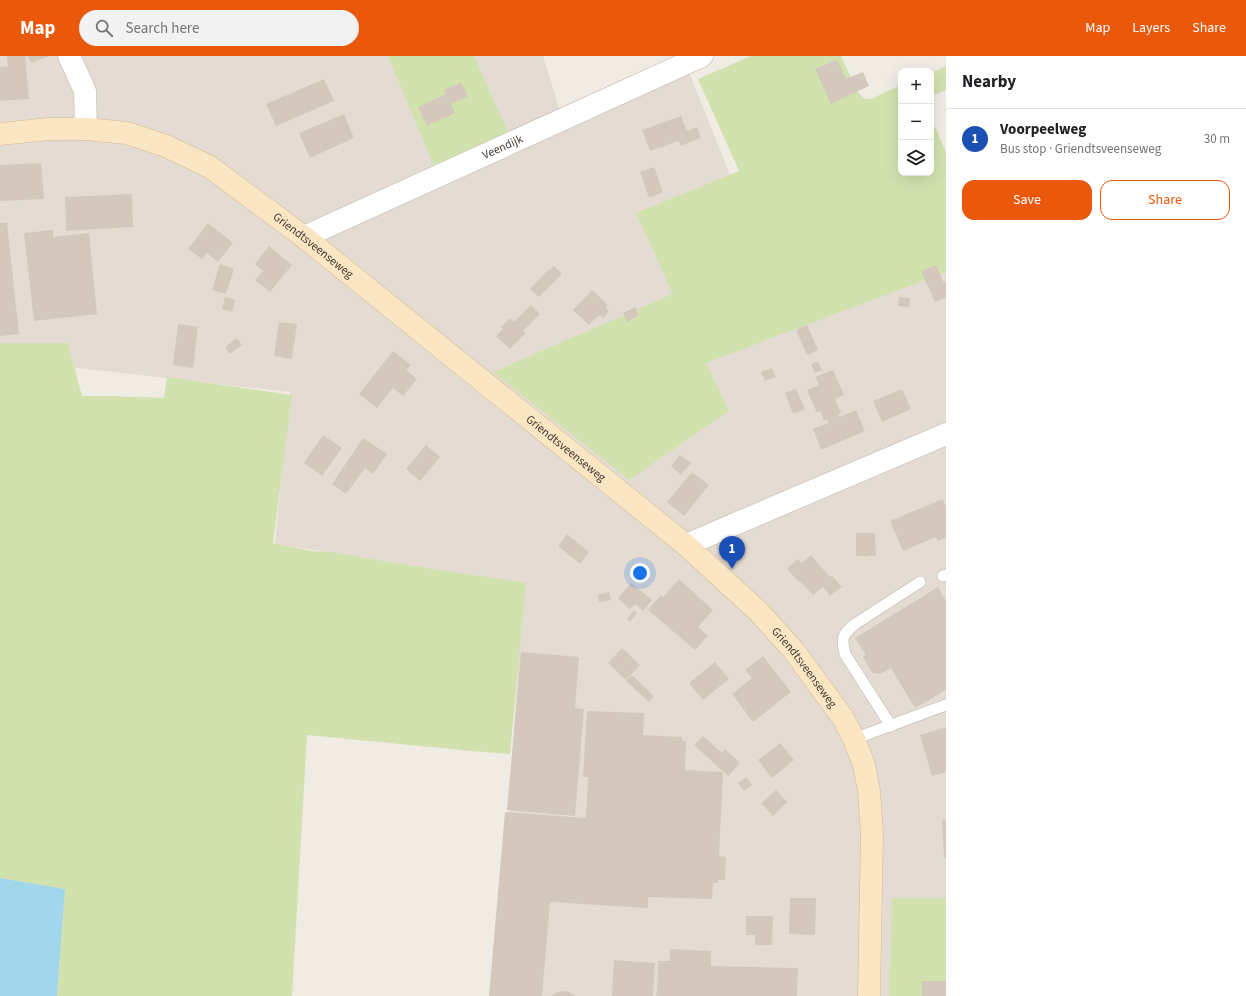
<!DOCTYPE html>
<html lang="en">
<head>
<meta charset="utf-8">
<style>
	:root { --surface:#fff; --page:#f2f2f2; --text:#202124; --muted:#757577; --line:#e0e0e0; --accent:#ea580c }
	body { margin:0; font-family:"Source Sans 3",sans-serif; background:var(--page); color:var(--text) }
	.controls { position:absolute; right:12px; top:12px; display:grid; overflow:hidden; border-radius:8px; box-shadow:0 4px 16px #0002 }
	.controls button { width:36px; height:36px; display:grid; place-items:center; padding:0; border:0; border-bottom:1px solid var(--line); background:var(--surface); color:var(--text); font:20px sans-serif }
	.you { position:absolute; left:640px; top:517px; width:14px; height:14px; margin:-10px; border:3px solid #fff; border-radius:50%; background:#1a73e8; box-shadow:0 0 0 6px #1a73e833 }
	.badge { display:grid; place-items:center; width:26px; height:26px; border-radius:50%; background:var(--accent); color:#fff; font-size:13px; font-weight:700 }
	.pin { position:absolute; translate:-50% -33px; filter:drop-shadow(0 1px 2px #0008) }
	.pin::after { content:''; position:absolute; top:21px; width:14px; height:12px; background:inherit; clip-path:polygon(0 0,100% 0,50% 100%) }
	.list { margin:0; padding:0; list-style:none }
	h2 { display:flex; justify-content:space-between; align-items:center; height:52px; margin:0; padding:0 16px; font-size:17px }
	h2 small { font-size:13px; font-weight:400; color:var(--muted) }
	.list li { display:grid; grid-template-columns:26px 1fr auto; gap:12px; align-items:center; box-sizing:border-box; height:60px; padding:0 16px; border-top:1px solid var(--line) }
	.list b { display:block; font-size:15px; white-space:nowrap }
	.list p { margin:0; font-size:13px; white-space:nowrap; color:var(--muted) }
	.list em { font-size:13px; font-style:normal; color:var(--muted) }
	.actions { display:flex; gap:8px; padding:12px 16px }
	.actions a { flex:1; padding:9px 0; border:1px solid var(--accent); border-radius:12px; text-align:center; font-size:14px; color:var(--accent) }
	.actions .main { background:var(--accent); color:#fff }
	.icon { flex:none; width:22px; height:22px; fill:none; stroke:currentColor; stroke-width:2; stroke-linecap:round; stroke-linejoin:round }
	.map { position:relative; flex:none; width:946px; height:940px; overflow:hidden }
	header { display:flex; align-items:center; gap:24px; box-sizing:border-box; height:56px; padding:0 20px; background:var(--accent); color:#fff }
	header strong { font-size:19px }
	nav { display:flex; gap:22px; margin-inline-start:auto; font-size:14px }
	.search { width:280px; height:36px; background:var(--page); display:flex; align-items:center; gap:10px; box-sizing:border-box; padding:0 14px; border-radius:22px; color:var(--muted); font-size:15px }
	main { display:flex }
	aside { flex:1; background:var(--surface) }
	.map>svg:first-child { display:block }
</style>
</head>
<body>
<header>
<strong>Map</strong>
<div class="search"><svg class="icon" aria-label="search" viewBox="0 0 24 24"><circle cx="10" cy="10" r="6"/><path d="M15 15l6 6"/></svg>Search here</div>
<nav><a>Map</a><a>Layers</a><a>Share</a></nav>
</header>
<main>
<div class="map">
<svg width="946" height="940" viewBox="0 0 946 940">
	<rect width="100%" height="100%" fill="#f0ebe3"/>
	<!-- residential -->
	<path fill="#e4dcd2" d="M0,0h543l17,55 123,-54 103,258 160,-58v739h-448l25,-413 -248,-39 15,-152 -290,-33z"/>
	<!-- green -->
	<g fill="#d2e2ae">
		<path d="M388,0h86l35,78 -75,32z"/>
		<path d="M751,0h90l16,35 6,7 8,1 30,-14v88h30v-56l15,36v119l-240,91 23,48 -100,69 -136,-108 180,-78 -37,-81 103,-42 -41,-92z"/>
		<path d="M946,10v24l-15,6v-23z"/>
		<path d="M0,287h68l14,53h29l53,2 3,-21 125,18 -19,148 38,8 20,1 58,10 137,21 -16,171 -38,-3 -165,-16 -15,261h-235l8,-107 -65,-11z"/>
		<path d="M892,842h54v98h-57z"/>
	</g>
	<!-- water -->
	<path fill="#a2d6ea" d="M0,822l65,11 -8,107h-57z"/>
	<!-- building -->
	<g fill="#d4c8bc">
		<path d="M7,0h18l4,43 -29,2v-34l8,-1z"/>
		<path d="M28,0h21l-18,7z"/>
		<path d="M837,4l9,19 17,-7 6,14 -38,18 -16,-35z"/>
		<path d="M324,23l10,22 -58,25 -10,-22z"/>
		<path d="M461,26l7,14 -17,8 4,9 -28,13 -9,-19 28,-13 -2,-4z"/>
		<path d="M344,58l10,24 -44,20 -11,-25z"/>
		<path d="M681,60l6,15 10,-4 4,11 -21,8 -1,-5 -29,10 -8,-21z"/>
		<path d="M41,107l3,36 -44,2v-36z"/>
		<path d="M654,111l9,25 -14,6 -9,-26z"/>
		<path d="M132,138l1,33 -67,4 -1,-34z"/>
		<path d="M0,167h7l12,111 -19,2z"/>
		<path d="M208,167l25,20 -15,19 -11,-9 -5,6 -14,-10z"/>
		<path d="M53,174v7l36,-4 8,81 -63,7 -10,-88z"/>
		<path d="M269,190l23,19 -22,27 -15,-12 8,-9 -8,-7z"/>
		<path d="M220,208l14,5 -8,25 -14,-4z"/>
		<path d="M936,209l8,18 2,-1v15l-11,5 -14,-31z"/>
		<path d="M554,210l8,8 -23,23 -9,-8 19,-20 1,1z"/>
		<path d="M592,234l16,15 -2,2 3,4 -6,7 -4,-3 -10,10 -16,-15z"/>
		<path d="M225,241l10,3 -3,12 -10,-3z"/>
		<path d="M899,241l11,1 -1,9 -11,-1z"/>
		<path d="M531,249l9,9 -17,17 3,2 -16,16 -14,-13 7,-7 -2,-2 9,-9 4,4z"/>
		<path d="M635,251l4,8 -12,7 -4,-9z"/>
		<path d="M279,266l18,2 -5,35 -18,-3z"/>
		<path d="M178,268l20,3 -5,41 -20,-3z"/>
		<path d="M807,269l11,25 -11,5 -11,-25z"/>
		<path d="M237,282l5,7 -12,9 -5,-7z"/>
		<path d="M393,295l18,14 -5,5 11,9 -14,17 -10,-8 -16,20 -18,-14z"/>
		<path d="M818,305l4,9 -7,3 -4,-9z"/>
		<path d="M772,312l4,9 -11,4 -4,-9z"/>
		<path d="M833,314l11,25 -9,4 6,14 -3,1 2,3 16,-7 9,21 -44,19 -8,-21 15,-6 -1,-4 -3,2 -4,-10 -3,2 -10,-23 12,-5 -4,-8z"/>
		<path d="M796,333l9,20 -12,5 -8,-21z"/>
		<path d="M902,333l9,20 -29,13 -9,-21z"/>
		<path d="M323,379l19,13 -20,28 -18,-13z"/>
		<path d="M363,382l24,16 -14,20 -8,-6 -19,26 -14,-10z"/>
		<path d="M426,389l14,12 -20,24 -14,-12z"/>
		<path d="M680,399l11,8 -10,12 -10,-9z"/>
		<path d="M692,416l17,13 -25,31 -17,-14z"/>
		<path d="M943,443l3,8v30l-8,4 -2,-4 -33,14 -13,-30z"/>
		<path d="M856,477h19l1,23h-9v1h-2v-1h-9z"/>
		<path d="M567,478l22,18 -9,12 -22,-18z"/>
		<path d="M811,499l19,22 2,-1 10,11 -12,9 -7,-9 -10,8 -13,-14 -1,1 -12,-13 11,-10 4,4z"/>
		<path d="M679,523l34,31 -15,17 10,9 -13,14 -47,-40 13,-15 2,2z"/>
		<path d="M631,527l21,17 -9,11 -8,-7 -5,5 -12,-11z"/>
		<path d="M938,531l8,14v89l-31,18 -24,-40 -11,6 -8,-1 -9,-16 3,-2 -11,-17z"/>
		<path d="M609,536l2,8 -12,2 -1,-7z"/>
		<path d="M634,554l3,3 -7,9 -3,-3z"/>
		<path d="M622,592l18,17 -14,15 -18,-17z"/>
		<path d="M521,596l58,5 -4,51 9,1 -9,107 -68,-6z"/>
		<path d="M763,600l28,36 -38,30 -21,-28 20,-16 -7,-8z"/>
		<path d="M715,606l14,17 -26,21 -14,-17z"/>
		<path d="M632,619l22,21 -5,6 -23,-21z"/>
		<path d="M587,655l57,2 -1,22 39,2v4h4l-1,29 38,2 -4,84 7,1 -1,23h-7v3h-5l-1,16 -64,-2v11l-98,-6 -8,94h-53l16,-184 81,6 2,-41h-5z"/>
		<path d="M946,671v45l-14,4 -12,-41z"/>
		<path d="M703,680l19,17 3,-4 15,14 -12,13 -34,-31z"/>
		<path d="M780,687l14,17 -22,18 -14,-18z"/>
		<path d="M746,721l6,8 -8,6 -6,-8z"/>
		<path d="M776,734l11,12 -14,14 -12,-13z"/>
		<path d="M942,764h4v38h-2z"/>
		<path d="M790,842h26l-1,37 -26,-1z"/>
		<path d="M746,860h27l-1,29h-17v-10h-9z"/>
		<path d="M670,893l41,2v15l87,2 -1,28h-141v-3l1,1 1,-33h12z"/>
		<path d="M614,904l41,3 -2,33h-41z"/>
		<rect x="922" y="925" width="24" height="15"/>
		<path d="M564,935l5,1 7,4h-25l7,-4z"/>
	</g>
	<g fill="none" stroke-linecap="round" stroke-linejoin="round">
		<!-- lane casing -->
		<g stroke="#beb4aa" stroke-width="12">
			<g id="lane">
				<path d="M943,520l3,-1"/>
				<path d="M891,670l-46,-72c-4,-16 -3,-19 10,-30l65,-42"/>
				<path d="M854,683l92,-34"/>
			</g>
		</g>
		<!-- street casing -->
		<g stroke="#beb4aa" stroke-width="23">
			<g id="street">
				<path d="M69,0l16,35 1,38"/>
				<path id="s1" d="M304,181l398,-181"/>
				<path d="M686,489l260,-111"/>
			</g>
		</g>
		<!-- secondary casing -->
		<g stroke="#d1ba98" stroke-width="23">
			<g id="secondary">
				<path id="s2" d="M0,78l49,-5h37l41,4 39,13 44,21 94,70 382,308 73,67 35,39 49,67 11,21 10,26 5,26 3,42 -3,163"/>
			</g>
		</g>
		<!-- lane -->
		<use href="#lane" stroke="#fff" stroke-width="11"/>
		<!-- street -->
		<use href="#street" stroke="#fff" stroke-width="22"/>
		<!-- secondary -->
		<use href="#secondary" stroke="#fae6c3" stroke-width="22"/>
	</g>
	<g text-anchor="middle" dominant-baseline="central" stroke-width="3" stroke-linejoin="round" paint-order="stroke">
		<!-- street labels -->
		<g font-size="12" fill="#423a34" stroke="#fff">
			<text stroke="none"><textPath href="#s1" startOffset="218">Veendijk</textPath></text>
			<text stroke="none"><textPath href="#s2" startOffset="347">Griendtsveenseweg</textPath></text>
			<text stroke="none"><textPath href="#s2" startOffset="671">Griendtsveenseweg</textPath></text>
			<text stroke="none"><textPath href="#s2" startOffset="996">Griendtsveenseweg</textPath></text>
		</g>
	</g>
</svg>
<div class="controls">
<button>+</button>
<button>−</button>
<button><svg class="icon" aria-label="layers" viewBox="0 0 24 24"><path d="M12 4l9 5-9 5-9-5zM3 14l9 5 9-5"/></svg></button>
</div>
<div class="you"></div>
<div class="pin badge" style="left:732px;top:513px;background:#1a4fb4">1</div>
</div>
<aside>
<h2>Nearby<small></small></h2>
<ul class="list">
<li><span class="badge" style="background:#1a4fb4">1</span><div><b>Voorpeelweg</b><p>Bus stop · Griendtsveenseweg</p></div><em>30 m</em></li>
</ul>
<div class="actions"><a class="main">Save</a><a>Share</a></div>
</aside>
</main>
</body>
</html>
